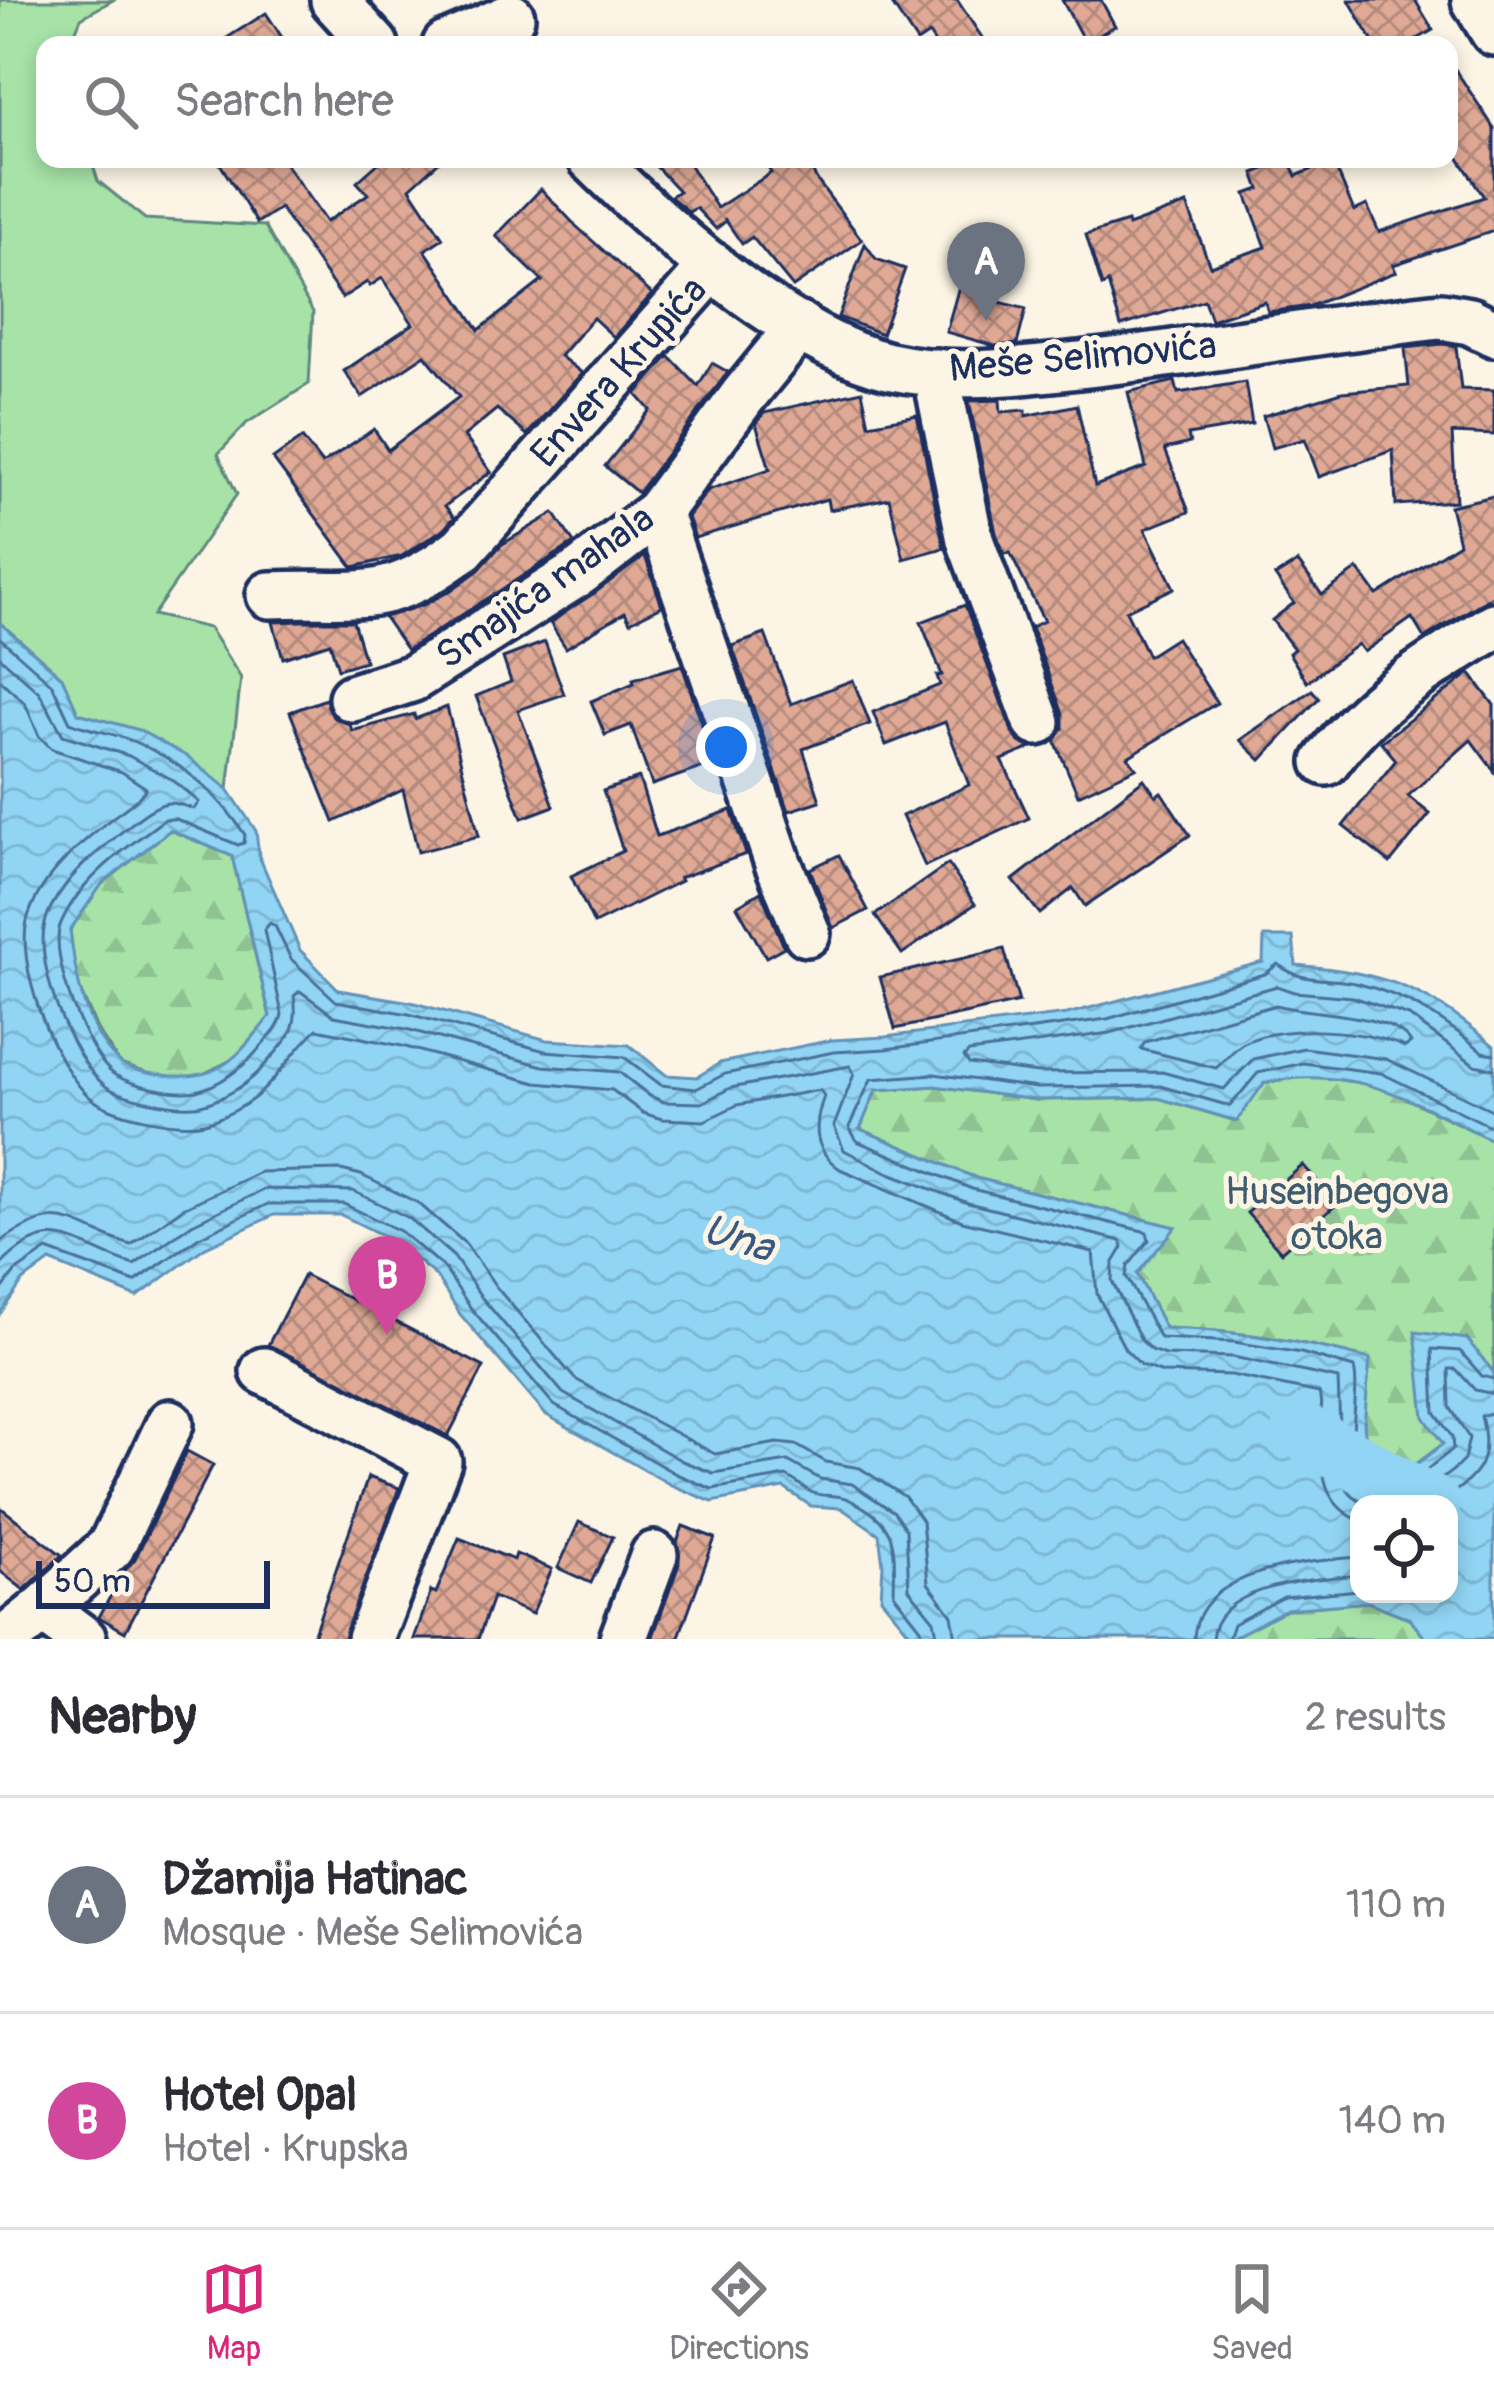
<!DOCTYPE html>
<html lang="en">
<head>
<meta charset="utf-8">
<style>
	:root { --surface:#fff; --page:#f2f2f3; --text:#2b2b33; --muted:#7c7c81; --line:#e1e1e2; --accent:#db2777 }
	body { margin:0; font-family:Pangolin,sans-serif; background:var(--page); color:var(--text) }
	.controls { position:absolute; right:36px; bottom:36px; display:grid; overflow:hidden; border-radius:24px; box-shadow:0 6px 18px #0003 }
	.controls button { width:108px; height:108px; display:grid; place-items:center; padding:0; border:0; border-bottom:3px solid var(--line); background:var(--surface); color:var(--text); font:60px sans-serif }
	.scale { position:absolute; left:36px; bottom:30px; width:234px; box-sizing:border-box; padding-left:12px; border:6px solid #1b2f5e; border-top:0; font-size:33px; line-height:42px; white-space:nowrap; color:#1b2f5e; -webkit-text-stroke:9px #fcf5e5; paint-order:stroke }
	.you { position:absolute; left:726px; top:747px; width:42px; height:42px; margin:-30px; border:9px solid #fff; border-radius:50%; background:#1a73e8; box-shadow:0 0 0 18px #1a73e833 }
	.badge { display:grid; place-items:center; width:78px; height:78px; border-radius:50%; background:var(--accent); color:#fff; font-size:39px; font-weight:700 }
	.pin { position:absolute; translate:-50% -99px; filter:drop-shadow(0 3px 6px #0008) }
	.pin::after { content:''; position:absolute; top:63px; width:42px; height:36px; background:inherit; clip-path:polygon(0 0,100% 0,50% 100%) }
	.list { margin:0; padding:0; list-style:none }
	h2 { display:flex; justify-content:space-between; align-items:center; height:156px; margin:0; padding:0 48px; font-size:51px }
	h2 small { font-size:39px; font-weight:400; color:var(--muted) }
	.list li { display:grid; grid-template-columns:78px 1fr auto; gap:36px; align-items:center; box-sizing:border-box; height:216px; padding:0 48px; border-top:3px solid var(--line) }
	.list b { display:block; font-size:45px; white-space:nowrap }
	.list p { margin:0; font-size:39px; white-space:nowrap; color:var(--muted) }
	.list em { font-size:39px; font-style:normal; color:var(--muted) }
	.icon { flex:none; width:66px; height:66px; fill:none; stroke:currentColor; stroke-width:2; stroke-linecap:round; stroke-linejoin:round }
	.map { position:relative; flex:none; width:1494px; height:1639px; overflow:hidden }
	.search { position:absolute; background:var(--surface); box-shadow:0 6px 18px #0003; left:36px; right:36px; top:36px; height:132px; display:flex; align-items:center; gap:30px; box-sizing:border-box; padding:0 42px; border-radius:24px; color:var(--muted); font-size:45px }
	.sheet { height:588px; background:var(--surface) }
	nav { display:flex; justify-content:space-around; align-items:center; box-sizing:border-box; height:168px; border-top:3px solid var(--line); background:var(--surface); font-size:33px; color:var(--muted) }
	nav a { display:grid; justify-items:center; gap:6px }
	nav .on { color:var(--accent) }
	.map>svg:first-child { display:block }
</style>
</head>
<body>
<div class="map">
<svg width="1494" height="1639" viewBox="0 0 1494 1639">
	<defs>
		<pattern id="forest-firs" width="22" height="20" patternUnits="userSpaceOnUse" patternTransform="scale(3)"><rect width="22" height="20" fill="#a7e2a7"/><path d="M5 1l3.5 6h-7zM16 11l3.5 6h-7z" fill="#8fc292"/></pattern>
		<pattern id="water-waves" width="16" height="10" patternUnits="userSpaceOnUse" patternTransform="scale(3)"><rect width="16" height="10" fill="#91d4f3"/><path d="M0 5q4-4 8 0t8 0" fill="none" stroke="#7cb6d3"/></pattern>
		<pattern id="building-cross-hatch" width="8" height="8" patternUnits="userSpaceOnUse" patternTransform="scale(3)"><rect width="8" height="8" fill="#dfa995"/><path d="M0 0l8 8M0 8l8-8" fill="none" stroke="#b48a7d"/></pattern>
	</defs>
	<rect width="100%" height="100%" fill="#fcf5e5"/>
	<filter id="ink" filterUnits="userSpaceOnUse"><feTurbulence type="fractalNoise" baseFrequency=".00833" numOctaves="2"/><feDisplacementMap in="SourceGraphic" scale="24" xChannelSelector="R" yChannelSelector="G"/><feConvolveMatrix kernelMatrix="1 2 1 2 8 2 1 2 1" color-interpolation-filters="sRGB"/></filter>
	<g filter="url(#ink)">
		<!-- green -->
		<path fill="#a7e2a7" stroke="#618882" stroke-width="3" d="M0,0h113l-32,18 -11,27h-25v114h46l7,22 47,38 120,7 48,86 -4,72 -62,39 -29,31 19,40 -84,121 56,13 32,50 -13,111c-53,-41 -86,-58 -150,-76l-16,-36 -62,-54z"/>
		<!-- forest -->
		<g fill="url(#forest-firs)" stroke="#618882" stroke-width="3">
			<path d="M170,830l62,26 38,161 -35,41 -42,21 -43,-5 -30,-10 -23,-35 -21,-49 -6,-50 32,-46z"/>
			<path d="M1302,1075l76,10 116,56v232l-27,-34 -24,105 -32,24 -42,9 -5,-52 5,-66c-68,-19 -133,-29 -204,-31l-28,-54 38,-47 -199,-49 -116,-49 16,-39 59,-4 101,14 123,-2 77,23 28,-38z"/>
			<path d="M1368,1602l41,16 17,21h-196l57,-30z"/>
		</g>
		<!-- water -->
		<path fill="url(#water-waves)" stroke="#6292b7" stroke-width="3" fill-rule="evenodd" d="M0,623l62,54 16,36 61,17 47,26 42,33 28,42 3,25 41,94 39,40 72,12 136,38 82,5 37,30 31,2 23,-14 112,-23 53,-3 182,-23 196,-52 1,-25h29l3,28c90,8 129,22 198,81v95c-80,-39 -138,-78 -230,-58l-27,38 -79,-23 -122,2 -101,-14 -59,4 -16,39 116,49 200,49 -39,47 28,54c72,2 136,13 205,31l-6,66 6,52 41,-9 32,-24 -19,-27 -9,-85 52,7 27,34v266h-68l-17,-21 -41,-16 -81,7 -57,30h-315l-34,-41 2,-34 -4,-30 -38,-26 -30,-2 -27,-18 -72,14 -41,-17 -126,-71 -85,-100 -24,-38 -42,-35 -53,-26h-67l-70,33 -67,49 -87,-36 -27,20 -23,33zM170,830l62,26 38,160c-32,41 -52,67 -107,59 -14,-1 -35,-5 -45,-14 -34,-33 -43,-87 -48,-131l32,-46zM1359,1504h90v90h-90z"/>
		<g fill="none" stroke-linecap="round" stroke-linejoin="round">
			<!-- shore -->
			<g stroke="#4a719a" stroke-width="3">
				<path d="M0,638l52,46 18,38c21,9 45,11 65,20 47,20 83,51 110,93l-1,8 -6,2 -62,-26h-11c-38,28 -85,60 -104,104 -14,30 26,134 54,152 18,11 61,20 81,16 22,-5 47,-23 61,-40 10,-12 23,-22 25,-37l-18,-84 6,-7 5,3 16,33 45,42 73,13 136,37 79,6 37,28 35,4 29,-15 109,-22 52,-3 221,-30 158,-45 13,-10c25,21 50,12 81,20 50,12 85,36 124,68l11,2"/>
				<path d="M0,657l39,35 24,43 66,21 42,23 28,23 -5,7c-8,-2 -17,-7 -26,-6 -20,2 -58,40 -75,53 -17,14 -43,45 -48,67 -11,41 26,134 58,161 15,14 77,26 98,21 21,-5 48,-21 62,-38 22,-26 37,-34 31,-71l6,-5 34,25 72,13 137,37 76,6 31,24 14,6 38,1 28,-15 120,-22 4,8 -20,52 10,24 43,22 81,31 153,38 2,6 -10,17 -1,17 29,59 10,10 14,5 68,2 105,22 4,99c18,54 97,9 122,-18l5,-22 -19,-31 -1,-38h7l19,21 19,4"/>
				<path d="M0,680l25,23 14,33 13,13 70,23 24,16c-7,12 -22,21 -34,30 -32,26 -69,56 -83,96 -17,46 26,156 63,185 22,17 90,31 116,23 64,-21 68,-55 109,-93l85,17 134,37 76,7 31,23 19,6 42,2 33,-16 83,-15 4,6c-11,30 -11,54 16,73l122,52 131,31 4,42 28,55 16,16 22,8 68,2 88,18c10,42 -14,105 40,127"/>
				<path d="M1276,1005c33,10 117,7 135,38l-6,4c-40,-17 -121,-24 -161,-4 -11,6 -18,17 -28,25l-75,-19 4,-7z"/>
				<path d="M1494,1069l-19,-4 -66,-49 -56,-19 -59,-5 -17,-6 -167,47 -141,19 -5,5 5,7 69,9 124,-1 62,17 29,-30 51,-11 82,11 108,52"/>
				<path d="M1494,1128l-113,-55 -78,-10 -45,10 -28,33 -70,-20 -123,2 -103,-14 -63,5 -22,48 8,14 115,48 175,43 2,8 -21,26 -2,10 34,62 74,4 67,11 53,15c8,30 -15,97 13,120l48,-9 38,-30 -1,-12 -17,-25 -3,-63 28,2 22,25 12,3"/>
				<path d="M0,1242c63,-44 69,-16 131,3l52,-37 77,-36 81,-2 20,5 57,28 48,41 31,44 78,91 140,75 62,-11 19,2 30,17 34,6 45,29 17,24 6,62 24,32 4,24"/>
				<path d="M0,1266c54,-56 76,-18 134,-1l58,-41 73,-35 88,2 56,27 45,39 28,41 81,95 119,68 31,12 75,-12 32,18 32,5 42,28 12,18 3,59 25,31 4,19"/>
				<path d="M0,1292l15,-20 32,-22 88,32 64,-45 69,-33h76l56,27 44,37 26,39 84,98 122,69 36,15 74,-13c9,4 16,11 25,16 11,6 25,1 37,7 51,24 47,45 46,95l27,34 2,11"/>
				<path d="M1438,1504c37,-27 56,-38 43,-88l13,-4"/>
				<path d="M1194,1639c3,-71 113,-77 165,-82"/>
				<path d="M1212,1639c4,-56 106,-60 147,-64"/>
				<path d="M1228,1639l5,-15 51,-27 75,-7"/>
			</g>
			<!-- river -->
			<path stroke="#91d4f3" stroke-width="57" d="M1300,1430l132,74"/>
		</g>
		<!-- building -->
		<g fill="url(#building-cross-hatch)" stroke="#1b2f5e" stroke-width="3">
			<path d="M889,0h68l30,45h-51l-7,-11 -12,8z"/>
			<path d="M1062,0h39l14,26 -30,17z"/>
			<path d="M1349,0h66l18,30 -26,15h-32z"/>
			<path d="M266,13l21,32h-71z"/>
			<path d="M1449,60l45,68v103l-101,34 3,7 -86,34 -42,6 -3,-10 -54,18 -7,-20 -83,26 -13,-43 -6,3 -16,-51 41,-13 1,4 59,-22 23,62 56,-19 -20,-53 14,-5 -6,-16 35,-13 7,16 37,-15 21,50 13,-6 12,27 105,-35 -35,-54z"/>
			<path d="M217,159h65l44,63 42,-28 -11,-12 26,-23h59l-32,29 33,50 -18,12 54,80 63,-49 -46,-45 45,-47 35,37 76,68 -38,43 -21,-19 -33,38 22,17 -55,62 -30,-26 -33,27 27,36 -46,34 9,11 -9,11 -43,28 -49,11 -80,-108 29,-21 20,26 52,-35 14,21 71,-53 -34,-42 -63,42 -18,-26 69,-47 -31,-46 -12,8 -3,-4 -25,16 -62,-90 -23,15z"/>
			<path d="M649,159h37l31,49 54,-35 -8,-14h45l8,20 46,61 -69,47 -41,-50 -10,7 -18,-26 2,3 -10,8 -20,-21 -7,4 -16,-13 -2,-3 8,-5z"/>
			<path d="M865,244l11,15 29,10 -23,65 -44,-17z"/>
			<path d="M962,276l23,6 -4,15 45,12 -9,35 -22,2 -49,-14z"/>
			<path d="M1442,344l14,2 5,43 33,1v45l-42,-2 4,68 -60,4 -3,-55 -74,27 -14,-38 -33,9 -9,-32 79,-24 67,-6 -4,-38z"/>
			<path d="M669,356l29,30 14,-23 16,9 -90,121 -33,-27 45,-56 -14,-16z"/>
			<path d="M1175,381l3,12 67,-11 7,42 -64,11 2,8 -25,6 24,63 -44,17 29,59 -48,23 22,45 28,-18 41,65 -89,54 8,11 -58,27 -23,-54 8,-13v-14l-32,-87 13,-6 -34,-68 -6,1 -8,-21 -27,-132 31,-1 1,12 25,-2v6l51,-11 18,81 51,-19 -18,-75z"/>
			<path d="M862,391l7,33 48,-9 27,133 -40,11 -15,-61 -60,12 -2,-11 -132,39 -7,-21 20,-27 62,-21 -14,-45 8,-11z"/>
			<path d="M1494,496v99l-70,43 -12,-20 -48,34 -6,-8 -51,38 -18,-29 5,-4 -22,-29 22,-17 -19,-27 23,-14 24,33 36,-26 19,26 82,-52 -9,-37z"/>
			<path d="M554,513l20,30 -167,107 -23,-33 39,-12 27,-14 29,-21 22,-25z"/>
			<path d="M645,556l17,50 -32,16 -5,-10 -59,36 -16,-25z"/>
			<path d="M965,605l47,126 7,11 12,6 -29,12 27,58 -104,48 -23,-50 67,-31 -24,-63 -59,23 -13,-33 67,-27 -3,-9 5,-1 -21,-53z"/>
			<path d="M302,621h51l12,40 -27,8 -8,-26 -47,15 -10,-36z"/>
			<path d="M765,634l26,70 62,-24 17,44 -67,25 17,52 -31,10 -57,-165z"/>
			<path d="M545,642l19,52 -46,16 36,96 -32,12 -46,-122 35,-14 -8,-24z"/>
			<path d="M682,665l33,98 -63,22 -21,-60 -26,10 -14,-34 43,-18 -1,-4z"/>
			<path d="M1470,673l24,32v66l-23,-31 -63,56 22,18 -40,49 -47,-37 53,-66 -15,-18z"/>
			<path d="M1312,690l7,8 -58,62 -21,-20z"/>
			<path d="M326,699l7,18 17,7 2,7 62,-17 1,5 32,-12 32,129 -61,16 -15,-62 -69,32 -44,-110z"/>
			<path d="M639,778l18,58 74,-26 15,44 -67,24 2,3 -87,43 -23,-48 52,-25 -20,-60z"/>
			<path d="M1144,779l12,17 5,-4 29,43 -105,71 -12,-18 -33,26 -27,-34z"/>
			<path d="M839,855l29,55 -35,18 -23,-59z"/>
			<path d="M948,864l27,40 -73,50 -27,-39z"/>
			<path d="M761,892l23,55 -18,10 -29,-51z"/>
			<path d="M1004,949l15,53 -124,27 -15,-52z"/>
			<path d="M1303,1165l34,39 -56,48 -34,-39z"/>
			<path d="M304,1275l180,92 -36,69 -180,-91z"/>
			<path d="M187,1451l26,14 -88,167 -26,-15 24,-44 12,-14z"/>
			<path d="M368,1477l31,11 -55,151h-32z"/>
			<path d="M0,1507l62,48 -38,35 -24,-19z"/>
			<path d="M579,1522l34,15 -22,46 -33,-15z"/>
			<path d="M683,1526l32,12 -37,101h-26l27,-75 -2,-22z"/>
			<path d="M459,1538l55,22 2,-6 36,15 -20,45 -39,-17 -15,42h-64l17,-48 5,2z"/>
		</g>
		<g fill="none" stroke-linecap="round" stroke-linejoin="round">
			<!-- minor casing -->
			<g stroke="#1b2f5e" stroke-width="54">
				<g id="minor">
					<path d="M334,0l41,45"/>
					<path d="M1475,0l19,32"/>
					<path d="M446,45l65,-28"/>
					<path d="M592,159c75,73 193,182 297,207 61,14 129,6 190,-1 121,-13 241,-36 362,-49l29,5 24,12"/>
					<path d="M936,372l34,168 67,182"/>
					<path d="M658,512l120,351 29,70"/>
					<path d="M270,595c91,-4 116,13 193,-47l250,-282"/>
					<path d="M352,698l61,-20 167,-106 78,-60 85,-116 57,-70"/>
					<path d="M1326,762c45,-62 104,-96 168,-136"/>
					<path d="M264,1371l174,90 -68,178"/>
					<path d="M43,1609l68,-62 59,-124"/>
					<path d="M6,1639l37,-30 40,30"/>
					<path d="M623,1639l31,-84"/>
				</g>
			</g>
			<!-- minor -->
			<use href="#minor" stroke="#fcf5e5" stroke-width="45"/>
		</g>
	</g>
	<g text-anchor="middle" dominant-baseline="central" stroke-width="10" stroke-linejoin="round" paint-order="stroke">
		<!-- street labels -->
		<g font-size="39" fill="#1b2f5e" stroke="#fcf5e5">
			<text transform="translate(1083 357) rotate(-5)">Meše Selimovića</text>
			<text transform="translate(619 372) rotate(-48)">Envera Krupića</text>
			<text transform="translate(545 587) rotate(-35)">Smajića mahala</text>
		</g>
		<!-- park labels -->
		<g font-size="39" fill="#3e5c70" stroke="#fcf5e5">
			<text x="1337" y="1191">Huseinbegova<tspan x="1337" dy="45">otoka</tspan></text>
		</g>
		<!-- water labels -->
		<g font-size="42" font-style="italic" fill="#385883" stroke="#fcf5e5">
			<text transform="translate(738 1239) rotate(18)">Una</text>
		</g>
	</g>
</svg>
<div class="controls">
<button><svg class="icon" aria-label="locate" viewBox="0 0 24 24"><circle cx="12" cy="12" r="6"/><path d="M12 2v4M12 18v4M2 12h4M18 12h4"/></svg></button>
</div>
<div class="scale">50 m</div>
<div class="you"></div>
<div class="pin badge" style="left:986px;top:321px;background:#6b7280">A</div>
<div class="pin badge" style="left:387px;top:1335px;background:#d1479c">B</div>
<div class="search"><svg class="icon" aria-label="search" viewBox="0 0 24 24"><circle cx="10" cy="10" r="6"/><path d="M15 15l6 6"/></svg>Search here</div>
</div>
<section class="sheet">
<h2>Nearby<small>2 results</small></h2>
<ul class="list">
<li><span class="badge" style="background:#6b7280">A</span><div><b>Džamija Hatinac</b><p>Mosque · Meše Selimovića</p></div><em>110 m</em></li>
<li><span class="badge" style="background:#d1479c">B</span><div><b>Hotel Opal</b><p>Hotel · Krupska</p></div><em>140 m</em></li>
</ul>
</section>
<nav>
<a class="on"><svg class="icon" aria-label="map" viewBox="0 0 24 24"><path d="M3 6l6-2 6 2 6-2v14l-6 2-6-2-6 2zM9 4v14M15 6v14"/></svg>Map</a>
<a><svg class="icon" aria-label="directions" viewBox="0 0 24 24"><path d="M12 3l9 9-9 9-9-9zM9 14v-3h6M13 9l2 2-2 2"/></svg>Directions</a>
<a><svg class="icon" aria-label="saved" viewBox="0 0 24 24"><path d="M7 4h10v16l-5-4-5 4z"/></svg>Saved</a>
</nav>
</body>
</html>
